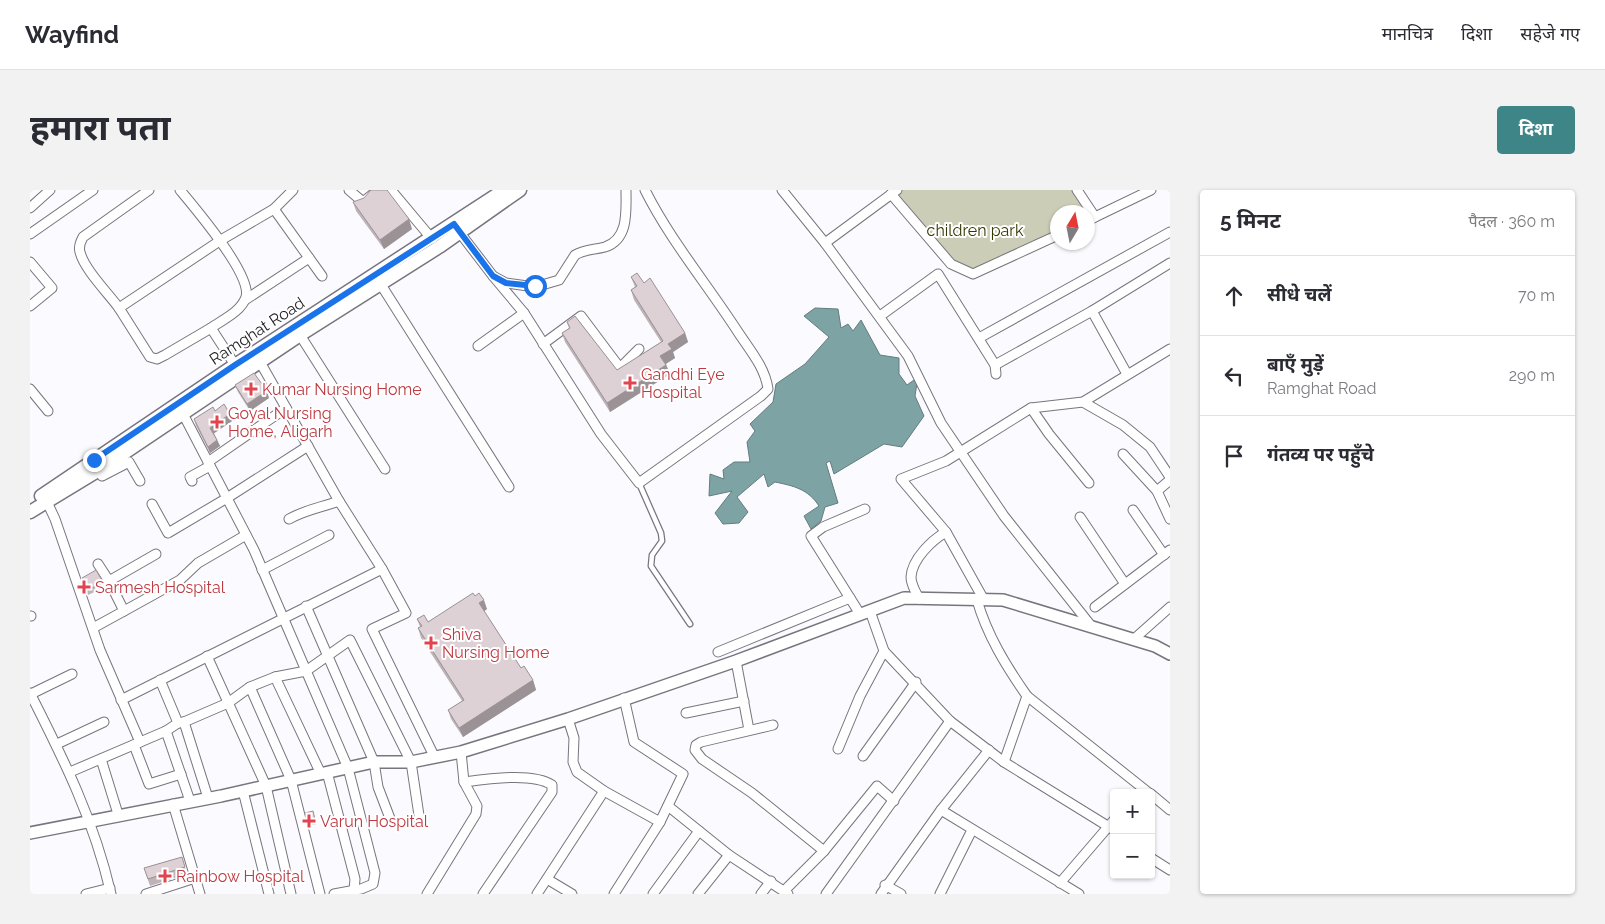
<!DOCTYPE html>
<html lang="hi">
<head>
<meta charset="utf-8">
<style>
	:root { --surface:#fff; --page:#f2f2f3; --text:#2b2b33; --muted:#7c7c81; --line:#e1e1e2; --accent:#3d8587 }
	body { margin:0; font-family:Raleway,"Noto Sans Devanagari",sans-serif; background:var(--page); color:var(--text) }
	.controls { position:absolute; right:15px; bottom:15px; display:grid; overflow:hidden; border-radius:5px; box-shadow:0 1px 4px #0004 }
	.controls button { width:45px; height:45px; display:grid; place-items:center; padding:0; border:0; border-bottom:1px solid var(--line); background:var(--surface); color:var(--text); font:25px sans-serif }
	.compass { position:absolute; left:1020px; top:15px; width:45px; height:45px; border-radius:50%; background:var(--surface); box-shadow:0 1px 4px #0004; rotate:10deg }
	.stop { position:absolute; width:15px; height:15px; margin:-11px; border:4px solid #1a73e8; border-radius:50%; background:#fff }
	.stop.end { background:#1a73e8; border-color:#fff; box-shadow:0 1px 5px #0008 }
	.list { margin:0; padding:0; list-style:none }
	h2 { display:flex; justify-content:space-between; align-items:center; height:65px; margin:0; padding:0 20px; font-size:21px }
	h2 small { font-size:16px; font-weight:400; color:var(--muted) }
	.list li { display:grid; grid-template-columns:32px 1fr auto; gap:15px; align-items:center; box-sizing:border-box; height:80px; padding:0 20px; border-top:1px solid var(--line) }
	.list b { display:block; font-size:19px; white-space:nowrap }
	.list p { margin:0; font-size:16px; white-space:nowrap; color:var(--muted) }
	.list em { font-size:16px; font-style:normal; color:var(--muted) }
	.icon { flex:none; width:28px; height:28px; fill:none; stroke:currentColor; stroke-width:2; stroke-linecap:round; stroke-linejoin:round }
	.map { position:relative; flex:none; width:1140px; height:704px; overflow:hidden; border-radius:5px }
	header { display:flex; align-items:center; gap:30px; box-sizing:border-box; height:70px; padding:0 25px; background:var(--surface); border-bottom:1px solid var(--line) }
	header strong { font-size:24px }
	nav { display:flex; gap:28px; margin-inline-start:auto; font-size:18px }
	.intro { display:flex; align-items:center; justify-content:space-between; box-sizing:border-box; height:120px; padding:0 30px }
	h1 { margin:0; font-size:35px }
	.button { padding:12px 22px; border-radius:5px; background:var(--accent); color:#fff; font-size:18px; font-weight:700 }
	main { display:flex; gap:30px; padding:0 30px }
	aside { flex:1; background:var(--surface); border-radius:5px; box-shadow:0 1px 4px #0004 }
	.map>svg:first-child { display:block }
</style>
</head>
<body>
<header>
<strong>Wayfind</strong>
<nav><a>मानचित्र</a><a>दिशा</a><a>सहेजे गए</a></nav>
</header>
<div class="intro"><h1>हमारा पता</h1><a class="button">दिशा</a></div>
<main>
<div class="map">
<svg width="1140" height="704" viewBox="0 0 1140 704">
	<rect width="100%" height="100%" fill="#fbfafe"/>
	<!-- green -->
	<path fill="#cbcdb7" d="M867,0h180l18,27 -7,4v-9h-30l-1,23 -78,37 -28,-8 -60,-70z"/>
	<!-- water -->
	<path fill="#7da3a4" stroke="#637d7f" d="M785,118l23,1 3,19 7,-4 5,7 8,-11 19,35 19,3v16l8,11 7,-5 3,3 -2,13 9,20 -22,31 -18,-3 -50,30 -4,-13 -4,2 12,40 -13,4 -4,14 -10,8 -7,-13 15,-10c-11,-17 -25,-20 -44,-24l-7,5 -4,-13 -27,23 11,15 -9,11 -16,1 -8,-11 17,-22 -23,5 1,-22 14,5 -1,-9 11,-8h16l-3,-20 8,-11 -5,-7 23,-22 3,-18 29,-20 24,-27 -25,-21z"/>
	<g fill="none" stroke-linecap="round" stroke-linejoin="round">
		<!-- service casing -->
		<g stroke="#78757e" stroke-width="7">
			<path id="service" d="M609,293l22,50 1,8 -10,14 -1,11 39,58"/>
		</g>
		<!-- minor casing -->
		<g stroke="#78757e" stroke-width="11">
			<g id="minor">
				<path d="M150,0c15,18 72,85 66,107 -5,15 -24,23 -35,31l24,37"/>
				<path d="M319,0l14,12 15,-12"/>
				<path d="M361,0l41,49"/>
				<path d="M752,0l43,53 72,-53"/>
				<path d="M1047,0l18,27 -7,4"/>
				<path d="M861,4l60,70 22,10 85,-39"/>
				<path d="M0,18l20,-18"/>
				<path d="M244,19l48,67"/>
				<path d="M1065,27l56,-27"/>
				<path d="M427,39l36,47 13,7 29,4 24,-7 16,-25c10,-6 19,-5 30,-8 24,-8 21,-36 21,-57"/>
				<path d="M0,44l63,-44"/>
				<path d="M795,53l83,113 33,67 63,93 88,111"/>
				<path d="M0,72l22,26 -22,18"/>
				<path d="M463,86l31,37 77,121 38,49 122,-87 7,-7c-3,-22 -19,-40 -30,-57 -31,-48 -68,-92 -93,-142"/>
				<path d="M348,90l131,207"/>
				<path d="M215,110l64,-42"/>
				<path d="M89,118c-11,-15 -35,-39 -39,-56 -2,-6 1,-11 3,-15l66,-47"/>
				<path d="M850,126l58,-42 57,91 1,9"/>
				<path d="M181,138l-46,27 -8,4 -7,-2 -31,-49 102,-68 53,-31 19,-19"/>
				<path d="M270,145l85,134"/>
				<path d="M949,148l191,-106"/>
				<path d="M513,154l38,-28 39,52 19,-19"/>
				<path d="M448,156l46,-33"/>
				<path d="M230,172l79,139 43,68 24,44 -34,16 62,127"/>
				<path d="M965,175l97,-54"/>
				<path d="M1097,184l-35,-63 78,-48"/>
				<path d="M0,199l18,22"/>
				<path d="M1053,212l40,23 27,22 20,30"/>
				<path d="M1001,218l18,26 40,49"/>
				<path d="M151,220l73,140 94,218 27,105 -2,11 -12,5 -27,5"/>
				<path d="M1093,264l34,37 13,28"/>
				<path d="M178,272l78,-54"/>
				<path d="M69,280l3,6 27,-14 11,19"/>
				<path d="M162,291l-2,-4 20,-11"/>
				<path d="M1127,301l13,-11"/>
				<path d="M17,312l8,17 45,131 40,92"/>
				<path d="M122,314l16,29 59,-35 81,-52"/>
				<path d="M1103,320l31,45"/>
				<path d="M1050,327l45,67"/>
				<path d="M259,329c18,-10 31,-11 50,-18"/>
				<path d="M68,374l11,17 47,-27"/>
				<path d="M232,380l67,-35"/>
				<path d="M79,391l15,30 56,-31 18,-17 48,-28"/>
				<path d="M889,409c-3,-7 -8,-14 -8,-22 1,-18 21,-37 35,-45"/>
				<path d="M947,410c10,35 29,66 50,96l-23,66"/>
				<path d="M954,410l-38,-68 -45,-53 45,-18 85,-53 52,-6 87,-53"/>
				<path d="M276,416l68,156 4,25 13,34"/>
				<path d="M1065,417l75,-57"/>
				<path d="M840,421l14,40 66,70 54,41 110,68"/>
				<path d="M830,424l-49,-78 12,-9 42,-18"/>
				<path d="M0,426h1"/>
				<path d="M63,438l31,-17"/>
				<path d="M1104,449l36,-32"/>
				<path d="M688,462l132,-54"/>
				<path d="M177,466l59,130 25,108"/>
				<path d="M706,471l13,69"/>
				<path d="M245,487l46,97"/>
				<path d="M130,490l18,43 6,-1 24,76"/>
				<path d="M220,497l41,93 29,114"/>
				<path d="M0,503c34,67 64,127 81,201"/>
				<path d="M1,504l41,-20"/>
				<path d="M997,506l122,97"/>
				<path d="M91,510l261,-131"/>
				<path d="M656,523l58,-12"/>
				<path d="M538,529l6,19 -1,24 4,10 27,19 56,31"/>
				<path d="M154,532l44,-19 22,-16 25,-10 31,-6 44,-31 61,122 9,60"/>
				<path d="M743,535l-72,17 -5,3 -1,5 7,9 50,34 72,58"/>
				<path d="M136,541l24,70"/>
				<path d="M27,554l47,-22"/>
				<path d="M104,555l15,39 32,-10"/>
				<path d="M808,559l22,-53 24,-45"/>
				<path d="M833,566l53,-74"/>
				<path d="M71,569l17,55"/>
				<path d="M40,582l96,-41 12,-8"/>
				<path d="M297,582l28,107 -1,11"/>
				<path d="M434,592c22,-3 69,-10 88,3v7l-69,102"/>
				<path d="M213,601l26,103"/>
				<path d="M1121,604l19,16"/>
				<path d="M143,614l27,90"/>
				<path d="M638,616l61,49 59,39"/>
				<path d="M911,620l48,-60"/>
				<path d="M1121,668l19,12"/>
				<path d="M517,689l25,15"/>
				<path d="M1030,693l54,-63"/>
				<path d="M855,695l16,9"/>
				<path d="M754,701l40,-40 53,-65 17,15"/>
				<path d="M56,704l24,-6"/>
				<path d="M116,704l49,-16"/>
				<path d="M397,704l49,-80 1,-8 -13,-24 -3,-30"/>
				<path d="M507,704l67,-103"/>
				<path d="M584,704l46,-72 23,-48 -49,-32 -10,-44"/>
				<path d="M623,704l46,-63"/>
				<path d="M668,704l31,-39"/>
				<path d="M731,704l10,-13"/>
				<path d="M796,704l124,-173"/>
				<path d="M851,704l60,-84 138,84"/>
				<path d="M910,704l32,-64"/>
			</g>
		</g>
		<!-- tertiary casing -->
		<g stroke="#78757e" stroke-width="14">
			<path id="tertiary" d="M0,643l191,-37 153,-34h37l50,-10 107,-33 168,-58 168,-63 99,2 152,46 15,8"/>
		</g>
		<!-- secondary casing -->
		<g stroke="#78757e" stroke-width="15">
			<g id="secondary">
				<path d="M11,306l194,-131 269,-175"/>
				<path d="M0,322l69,-42 201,-135 139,-88 81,-57"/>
			</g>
		</g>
		<!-- service -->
		<use href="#service" stroke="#fff" stroke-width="4.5"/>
		<!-- minor -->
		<use href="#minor" stroke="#fff" stroke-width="9"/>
		<!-- tertiary -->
		<use href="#tertiary" stroke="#fff" stroke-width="11"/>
		<!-- secondary -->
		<use href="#secondary" stroke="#fff" stroke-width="12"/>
	</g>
	<!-- wall -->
	<g fill="#beb4b7">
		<path d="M323,12l59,27 -28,20 -28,-38z"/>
		<path d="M601,87l13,6 41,50 3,9 -15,10 2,6 -9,6 4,10 -60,38 -45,-70 -3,-9 7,-5 -2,-6 50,48 44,-28 -27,-42 -3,-10 4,-3z"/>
		<path d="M205,195l34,13 -19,13 -12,-19z"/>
		<path d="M185,221l17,10 -18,12 6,13 -10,7 -14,-27 -2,-7z"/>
		<path d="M52,388l21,4 2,5 -17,8z"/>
		<path d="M445,406l12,13 -3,2 37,57 12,12 3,10 -73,47 -12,-18 -3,-9 14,-9 -41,-63 -3,-10 2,-1 -3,-8 11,3z"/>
		<path d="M283,621l4,13 -8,2 -2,-5z"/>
		<path d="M152,667l5,17 -37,12 -6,-18z"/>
	</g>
	<!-- shaded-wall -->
	<g fill="#9b9295">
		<path d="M379,29l3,10 -28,20 -4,-9z"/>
		<path d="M655,143l3,9 -15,10 2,6 -11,7 -4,-9 8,-12z"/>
		<path d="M636,175l4,9 -60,38 -3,-9z"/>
		<path d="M237,201l2,7 -19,13 -3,-7z"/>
		<path d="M200,224l2,7 -19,13 -3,-6z"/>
		<path d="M187,250l3,6 -10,7 -2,-6z"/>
		<path d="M454,410l3,9 -4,3 -4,-9z"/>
		<path d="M503,490l3,10 -73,47 -4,-9z"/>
	</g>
	<!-- building -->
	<g fill="#ddd1d5" stroke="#9b9295">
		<path d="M341,0h16l22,29 -29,21 -27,-38 11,-4z"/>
		<path d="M607,83l7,10 6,-5 35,55 -17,11 4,5 -12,7 6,9 -59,38 -45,-70 8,-5 -3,-6 8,-6 42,54 46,-29 -32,-51 6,-4 -6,-9z"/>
		<path d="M224,183l13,18 -20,13 -12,-19z"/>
		<path d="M194,214l6,10 -20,14 7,12 -9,7 -14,-28 19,-12 2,4z"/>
		<path d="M66,380l7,12 -17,9 -4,-13z"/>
		<path d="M443,403l2,3 4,-3 5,7 -5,3 42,65 3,-2 9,14 -74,48 -11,-18 16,-10 -46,-72 4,-2 -5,-7 7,-4 4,7z"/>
		<path d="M283,621l2,9 -8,1 -2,-8z"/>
		<path d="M152,667l3,10 -37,12 -4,-11z"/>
	</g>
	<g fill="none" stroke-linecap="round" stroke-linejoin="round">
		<!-- route -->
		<path stroke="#1a73e8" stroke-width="6" d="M64,270l141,-95 219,-141 39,52 13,7 29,3"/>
	</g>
	<!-- markers -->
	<g fill="#e0444e" stroke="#fff" stroke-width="2">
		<path d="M597.5 185.5h5v5h5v5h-5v5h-5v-5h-5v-5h5z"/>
		<path d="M218.5 191.5h5v5h5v5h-5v5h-5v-5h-5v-5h5z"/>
		<path d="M184.5 224.5h5v5h5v5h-5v5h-5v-5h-5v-5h5z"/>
		<path d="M51.5 389.5h5v5h5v5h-5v5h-5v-5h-5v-5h5z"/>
		<path d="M398.5 445.5h5v5h5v5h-5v5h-5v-5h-5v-5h5z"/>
		<path d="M276.5 623.5h5v5h5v5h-5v5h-5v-5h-5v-5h5z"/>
		<path d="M132.5 678.5h5v5h5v5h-5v5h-5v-5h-5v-5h5z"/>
	</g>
	<g text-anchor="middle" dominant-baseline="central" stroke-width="4" stroke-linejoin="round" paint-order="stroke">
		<!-- park labels -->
		<g font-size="16" fill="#353700" stroke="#fff">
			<text x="945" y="40">children park</text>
		</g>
		<!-- street labels -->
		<g font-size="16" fill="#252428" stroke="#fff">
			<text transform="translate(227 141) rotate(-33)">Ramghat Road</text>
		</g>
		<!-- health labels -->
		<g font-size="16" fill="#be3a42" stroke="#fff" text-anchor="start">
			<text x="611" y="184">Gandhi Eye<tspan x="611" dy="18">Hospital</tspan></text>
			<text x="232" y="199">Kumar Nursing Home</text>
			<text x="198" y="223">Goyal Nursing<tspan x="198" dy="18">Home, Aligarh</tspan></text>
			<text x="65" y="397">Sarmesh Hospital</text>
			<text x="412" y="444">Shiva<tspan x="412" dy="18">Nursing Home</tspan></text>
			<text x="290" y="631">Varun Hospital</text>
			<text x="146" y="686">Rainbow Hospital</text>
		</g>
	</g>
</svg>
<div class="controls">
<button>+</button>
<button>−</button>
</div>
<svg class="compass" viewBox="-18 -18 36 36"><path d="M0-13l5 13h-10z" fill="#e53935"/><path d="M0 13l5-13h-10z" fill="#7c7c81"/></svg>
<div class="stop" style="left:505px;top:96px"></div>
<div class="stop end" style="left:64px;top:270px"></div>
</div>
<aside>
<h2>5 मिनट<small>पैदल · 360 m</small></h2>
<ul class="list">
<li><svg class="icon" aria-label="ahead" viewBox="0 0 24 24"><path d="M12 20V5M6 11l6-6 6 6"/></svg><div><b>सीधे चलें</b></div><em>70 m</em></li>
<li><svg class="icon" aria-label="left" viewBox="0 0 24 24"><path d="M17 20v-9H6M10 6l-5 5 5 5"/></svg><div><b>बाएँ मुड़ें</b><p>Ramghat Road</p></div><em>290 m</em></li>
<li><svg class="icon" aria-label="arrive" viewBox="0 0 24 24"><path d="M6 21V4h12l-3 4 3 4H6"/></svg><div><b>गंतव्य पर पहुँचे</b></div></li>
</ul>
</aside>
</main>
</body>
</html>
